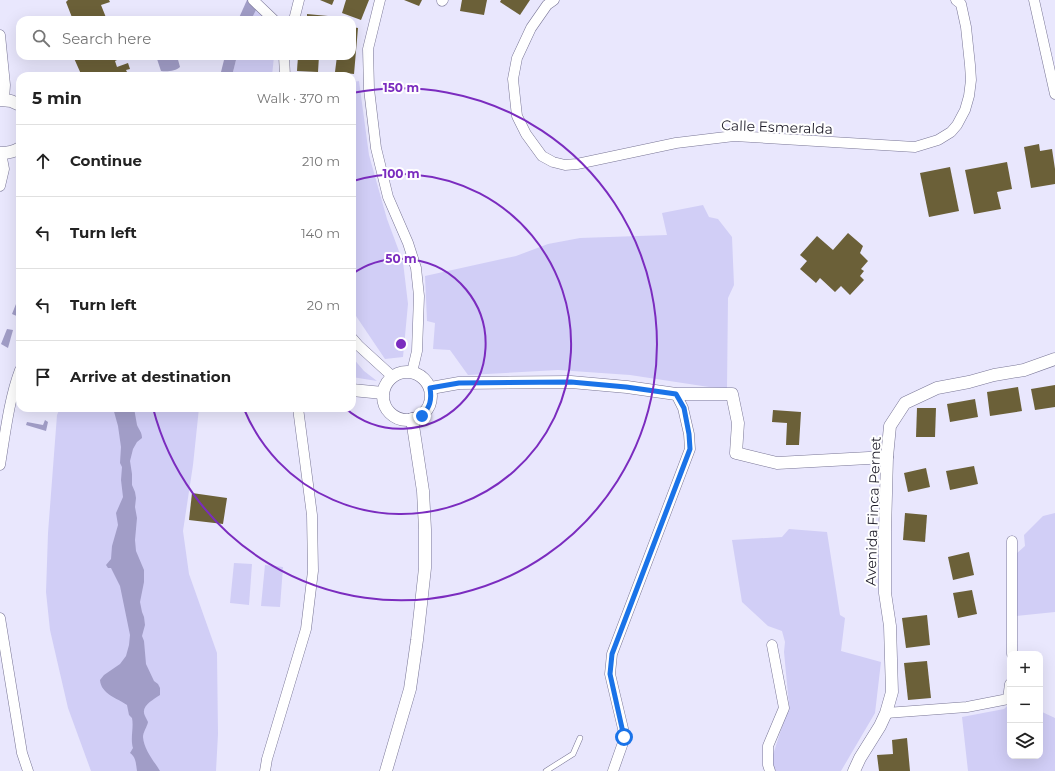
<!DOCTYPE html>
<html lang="en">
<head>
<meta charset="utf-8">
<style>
	:root { --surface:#fff; --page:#f6f6f6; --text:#222; --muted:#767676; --line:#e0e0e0 }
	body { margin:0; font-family:Montserrat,sans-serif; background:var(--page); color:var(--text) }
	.controls { position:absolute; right:12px; bottom:12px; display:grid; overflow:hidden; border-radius:8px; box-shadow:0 4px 16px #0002 }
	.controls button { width:36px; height:36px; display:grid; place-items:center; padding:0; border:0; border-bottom:1px solid var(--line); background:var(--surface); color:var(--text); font:20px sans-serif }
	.stop { position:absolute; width:12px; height:12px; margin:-9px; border:3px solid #1a73e8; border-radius:50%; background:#fff }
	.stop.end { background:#1a73e8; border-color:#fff; box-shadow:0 1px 4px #0008 }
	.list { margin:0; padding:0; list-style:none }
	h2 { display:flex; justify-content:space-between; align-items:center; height:52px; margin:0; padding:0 16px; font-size:17px }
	h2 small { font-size:13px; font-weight:400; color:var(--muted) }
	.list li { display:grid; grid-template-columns:26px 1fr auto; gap:12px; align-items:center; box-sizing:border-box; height:72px; padding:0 16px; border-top:1px solid var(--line) }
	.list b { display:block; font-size:15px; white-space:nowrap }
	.list em { font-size:13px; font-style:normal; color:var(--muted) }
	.icon { flex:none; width:22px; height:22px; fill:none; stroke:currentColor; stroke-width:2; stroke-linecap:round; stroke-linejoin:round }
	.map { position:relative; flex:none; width:1055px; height:771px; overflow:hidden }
	.search { position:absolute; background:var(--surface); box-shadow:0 4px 16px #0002; left:16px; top:16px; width:340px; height:44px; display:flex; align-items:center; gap:10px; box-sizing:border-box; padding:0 14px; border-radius:12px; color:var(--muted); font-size:15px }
	.panel { position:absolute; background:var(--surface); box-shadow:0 4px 16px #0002; left:16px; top:72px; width:340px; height:340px; border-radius:12px }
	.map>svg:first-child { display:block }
</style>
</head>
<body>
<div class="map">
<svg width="1055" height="771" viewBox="0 0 1055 771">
	<rect width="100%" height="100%" fill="#e9e7fd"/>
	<!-- green -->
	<g fill="#d1cef6">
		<path d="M256,10l12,10h-17z"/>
		<path d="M237,56h37l-2,20h-40z"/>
		<path d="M359,81l10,74 18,64 16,43 5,42 -5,53 -18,2 -33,-49v-228z"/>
		<path d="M703,205l6,12 9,2 14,18 2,48 -6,13 -1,90 -18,-1 -79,-12 -72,-5 -90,5 -18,-25 -17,-1 2,-26 -8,-2 -2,-45 91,-20 32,-12 32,-6 87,-3 -5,-22z"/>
		<path d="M352,357l12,14 13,10 -25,-4z"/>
		<path d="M60,408h139l-6,57 -10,66 6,43 28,79 1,81 -2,37h-125l-23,-63 -18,-78 -4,-38 2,-59 9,-118z"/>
		<path d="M1055,513v99l-39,4v-62l9,-8 -1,-11 19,-19z"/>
		<path d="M789,529l38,3 13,83 5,3 -4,33 40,11 -6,51 -34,58h-65l-6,-7 19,-59 -5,-53 1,-10 -3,-11 -14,-5 -26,-24 -10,-62 50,-3z"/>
		<path d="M234,563l18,1 -3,41 -19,-2z"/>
		<path d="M265,565l18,2 -3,40 -19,-1z"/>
		<path d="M1010,703v53h30v-45l15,7v53h-87l-6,-54 42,-8z"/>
	</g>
	<!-- water -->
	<g fill="#a19dc7">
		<path d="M247,0h14l-10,20h-13z"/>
		<path d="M156,56h21l3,11c-4,4 -13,5 -19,4z"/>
		<path d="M225,56h12l-5,20h-12z"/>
		<path d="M18,299l2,1 -1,17 -7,-3z"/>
		<path d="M7,329l6,1 -5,18 -7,-4z"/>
		<path d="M113,408h21c1,6 2,11 3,17 2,5 5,7 5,13l-5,4 -4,7 -3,12 2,13v11l3,7 1,6 -1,9 2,11 -2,22 1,11 8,19v12l-4,20 2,10 2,5 1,8 -3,11 2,5 2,23 8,17 4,3 2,4v7c-7,5 -20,11 -15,21 1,2 2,4 3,6 -1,5 -5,10 -5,15 1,13 11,24 17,34h-23c-1,-7 -1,-14 -7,-18l3,-5c-3,-10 1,-20 -1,-30l-3,-3 -2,-10c-10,-7 -26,-11 -27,-25l4,-5 16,-11 6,-8 3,-11 1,-10 -10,-49 -9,-18h-3l-2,-3 5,-6 1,-13 6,-21 -2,-12 7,-16 -2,-17 1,-13 -2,-4 1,-16 -3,-21z"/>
		<path d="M45,420l3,2 -2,9 -20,-6 1,-3 16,3z"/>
	</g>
	<!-- building -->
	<g fill="#6b6038">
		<path d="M68,0h41l1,2 -9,3 6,15h-34l-7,-18z"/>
		<path d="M320,0h14l-2,5z"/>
		<path d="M346,0h23l-8,20 -19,-7z"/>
		<path d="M404,0h18l-3,6z"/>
		<path d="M462,0h25l-3,15 -24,-4z"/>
		<path d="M501,0h29l-10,15 -20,-13z"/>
		<path d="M307,14l21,2v4h-21z"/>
		<path d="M352,27l6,1 -4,46 -19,-2 2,-16h15z"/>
		<path d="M73,56h42l4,3 -4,2 2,6 11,-4 2,6 -4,1 3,6h-43l-2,-4 -3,2z"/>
		<path d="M298,56h21l-1,16 -21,-1z"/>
		<path d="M1039,144l1,7 12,-2 3,20v15l-24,4 -7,-41z"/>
		<path d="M1007,162l5,27 -15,3 4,17 -27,5 -9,-44z"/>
		<path d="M950,167l9,44 -30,6 -9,-44z"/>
		<path d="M848,233l15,13 -3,7 8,8 -7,8 3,2 -4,5 4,4 -14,15 -9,-9 -6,6 -15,-14 -4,5 -16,-14 7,-8 -7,-6 17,-19 16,14z"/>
		<path d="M1055,385v22l-20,3 -4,-21z"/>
		<path d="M1018,387l4,24 -32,5 -3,-24z"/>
		<path d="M975,399l3,18 -28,5 -3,-18z"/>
		<path d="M917,408h19l-1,29h-19z"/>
		<path d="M773,410l28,2 -2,33h-13l1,-22 -15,-1z"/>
		<path d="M974,466l4,18 -28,6 -4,-19z"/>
		<path d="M926,468l4,19 -22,5 -4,-19z"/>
		<path d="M192,493l35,5 -4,26 -34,-4z"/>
		<path d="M905,513l22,2 -2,27 -22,-2z"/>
		<path d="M969,552l5,23 -21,5 -5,-23z"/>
		<path d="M972,590l5,24 -19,4 -5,-25z"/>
		<path d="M927,615l3,30 -24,3 -4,-30z"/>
		<path d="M927,661l4,37 -23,2 -4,-37z"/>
		<path d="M907,738l3,33h-31l-2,-16 16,-1 -1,-14z"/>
	</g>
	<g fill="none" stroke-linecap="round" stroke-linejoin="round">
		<!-- service casing -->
		<g stroke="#797696" stroke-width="6">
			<path id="service" d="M546,771l27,-17 7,-16"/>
		</g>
		<!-- minor casing -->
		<g stroke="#797696" stroke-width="11">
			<g id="minor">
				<path d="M253,0l21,20"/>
				<path d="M380,0l-12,49 1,40 7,59 12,49 20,46 8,25 3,28 -2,55 -5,21"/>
				<path d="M554,0l-7,5 -16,23 -14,30 -4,21 2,19 2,18 9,18 16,22 11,6 12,3 12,-1 99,-21 58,-7 181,11 23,-7 13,-8 6,-7 8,-15 4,-14 2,-16 -1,-15 -4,-38 -5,-23 -5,-4"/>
				<path d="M1034,0l21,94"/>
				<path d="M442,1l1,-1"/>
				<path d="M294,20l5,-20"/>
				<path d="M0,35l5,50 -1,15"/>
				<path d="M284,56l1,20"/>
				<path d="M0,186l4,-17 -3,-16"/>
				<path d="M352,338l7,8 34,31"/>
				<path d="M0,465c5,-30 9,-66 20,-95"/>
				<path d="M1012,541v113"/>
				<path d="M0,618l22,135 6,18"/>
				<path d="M886,713l81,-6 41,-8 2,-15"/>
				<path d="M265,771l2,-12 39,-130 7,-58 -1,-56 -14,-107"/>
				<path d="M613,771l12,-34 -15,-63 2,-20 78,-205 -1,-15 -6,-26 -7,-14"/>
				<path d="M770,771l-2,-6v-19l16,-38 -12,-63"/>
			</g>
		</g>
		<!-- tertiary casing -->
		<g stroke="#797696" stroke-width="13">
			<g id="tertiary">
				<path d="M0,100l11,1 9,4"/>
				<path d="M0,153c7,0 14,-1 20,-5"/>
				<circle cx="407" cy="396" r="24"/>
				<path d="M431,388l28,-5 112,-1 56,5 49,7h56l6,29 -2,30 41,10 110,-6"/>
				<path d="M352,390l31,3"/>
				<path d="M386,771l24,-82 7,-49 8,-72v-39l-2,-38 -11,-72"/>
				<path d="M854,771l6,-13 20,-32 6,-13 6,-21 -2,-66 -5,-33v-62l2,-74 3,-31 15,-23 32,-15 32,-6 25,-7 30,-5 31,-11"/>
			</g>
		</g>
		<!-- service -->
		<use href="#service" stroke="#fff" stroke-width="5"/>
		<!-- minor -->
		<use href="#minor" stroke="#fff" stroke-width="10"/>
		<!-- tertiary -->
		<use href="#tertiary" stroke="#fff" stroke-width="12"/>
	</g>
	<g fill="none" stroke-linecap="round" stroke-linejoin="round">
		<!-- route -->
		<path stroke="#1a73e8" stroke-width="5" d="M422,416c8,-9 10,-16 8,-28l29,-5 112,-1 55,5 50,7 8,14 5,26 1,15 -78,205 -2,20 14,63"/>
	</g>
	<!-- distance rings -->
	<g fill="none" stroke="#7b2cbf" stroke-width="2">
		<path d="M352 274A85 85 0 1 1 345 408"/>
		<path d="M353 181A170 170 0 1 1 244 409"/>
		<path d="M352 93A256 256 0 1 1 153 408"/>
	</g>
	<g text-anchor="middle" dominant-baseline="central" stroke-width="4" stroke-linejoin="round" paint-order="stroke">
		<!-- street labels -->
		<g font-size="14" fill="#201e2b" stroke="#fff">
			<text transform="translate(777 127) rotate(2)">Calle Esmeralda</text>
			<text transform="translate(873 511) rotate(-88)">Avenida Finca Pernet</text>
		</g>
	</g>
	<circle cx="401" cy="344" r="6" fill="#7b2cbf" stroke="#fff" stroke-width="2"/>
	<g font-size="12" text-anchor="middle" font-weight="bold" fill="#7b2cbf" stroke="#fff" stroke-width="4" stroke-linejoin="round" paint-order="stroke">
		<text x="401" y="92">150 m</text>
		<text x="401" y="178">100 m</text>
		<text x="401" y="263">50 m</text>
	</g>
</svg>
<div class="controls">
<button>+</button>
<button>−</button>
<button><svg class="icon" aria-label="layers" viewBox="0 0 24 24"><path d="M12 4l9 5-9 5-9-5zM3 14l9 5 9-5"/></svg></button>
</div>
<div class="stop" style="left:624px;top:737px"></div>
<div class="stop end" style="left:422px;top:416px"></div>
<div class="search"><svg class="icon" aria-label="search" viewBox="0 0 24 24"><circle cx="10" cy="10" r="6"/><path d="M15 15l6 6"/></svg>Search here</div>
<section class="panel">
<h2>5 min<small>Walk · 370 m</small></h2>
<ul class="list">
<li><svg class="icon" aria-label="ahead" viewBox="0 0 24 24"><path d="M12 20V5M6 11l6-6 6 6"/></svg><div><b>Continue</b></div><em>210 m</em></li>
<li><svg class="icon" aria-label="left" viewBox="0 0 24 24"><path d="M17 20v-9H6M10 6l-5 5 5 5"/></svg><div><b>Turn left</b></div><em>140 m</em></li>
<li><svg class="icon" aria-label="left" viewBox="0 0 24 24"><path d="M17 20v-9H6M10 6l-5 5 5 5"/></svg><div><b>Turn left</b></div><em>20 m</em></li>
<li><svg class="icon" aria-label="arrive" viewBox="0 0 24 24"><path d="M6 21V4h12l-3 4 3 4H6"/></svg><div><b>Arrive at destination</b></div></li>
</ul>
</section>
</div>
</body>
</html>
